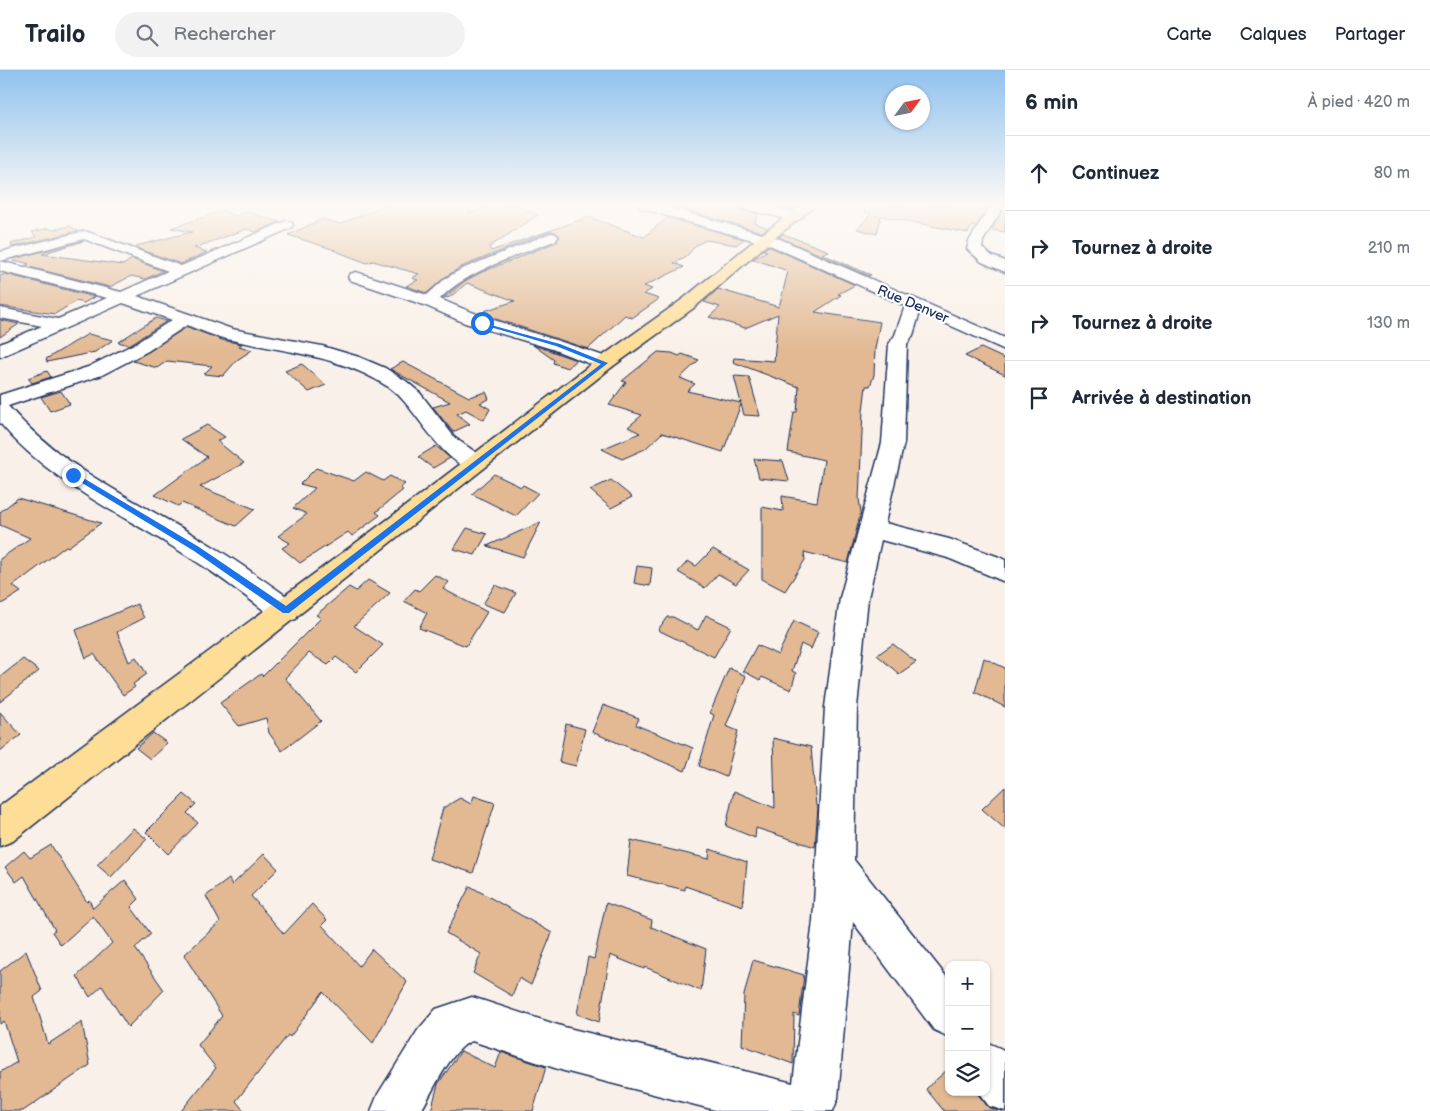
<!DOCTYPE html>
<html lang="fr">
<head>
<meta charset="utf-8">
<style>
	:root { --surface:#fff; --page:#f2f2f3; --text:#1f2937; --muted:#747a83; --line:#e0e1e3 }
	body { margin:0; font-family:"Balsamiq Sans",sans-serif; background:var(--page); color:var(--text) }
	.controls { position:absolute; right:15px; bottom:15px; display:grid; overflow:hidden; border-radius:10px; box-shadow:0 1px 4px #0004 }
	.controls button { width:45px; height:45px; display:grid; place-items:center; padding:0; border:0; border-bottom:1px solid var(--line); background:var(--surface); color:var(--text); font:25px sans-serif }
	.compass { position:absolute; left:885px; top:15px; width:45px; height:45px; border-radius:50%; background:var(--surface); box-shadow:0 1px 4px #0004; rotate:57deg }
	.stop { position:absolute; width:15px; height:15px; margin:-11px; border:4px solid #1a73e8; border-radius:50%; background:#fff }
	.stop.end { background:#1a73e8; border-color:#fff; box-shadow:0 1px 5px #0008 }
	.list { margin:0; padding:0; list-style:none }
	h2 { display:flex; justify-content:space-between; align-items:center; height:65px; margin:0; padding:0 20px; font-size:21px }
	h2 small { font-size:16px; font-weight:400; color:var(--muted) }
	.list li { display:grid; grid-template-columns:32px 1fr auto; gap:15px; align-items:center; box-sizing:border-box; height:75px; padding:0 20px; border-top:1px solid var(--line) }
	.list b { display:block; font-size:19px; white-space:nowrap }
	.list em { font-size:16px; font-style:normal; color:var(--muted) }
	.icon { flex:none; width:28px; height:28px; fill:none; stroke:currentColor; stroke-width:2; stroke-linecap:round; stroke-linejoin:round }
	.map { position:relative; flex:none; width:1005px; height:1041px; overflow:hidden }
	header { display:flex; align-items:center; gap:30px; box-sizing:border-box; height:70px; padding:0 25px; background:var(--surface); border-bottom:1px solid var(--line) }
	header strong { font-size:24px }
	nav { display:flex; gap:28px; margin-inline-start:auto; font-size:18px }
	.search { width:350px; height:45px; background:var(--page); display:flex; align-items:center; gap:12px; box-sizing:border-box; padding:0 18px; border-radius:28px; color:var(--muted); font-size:19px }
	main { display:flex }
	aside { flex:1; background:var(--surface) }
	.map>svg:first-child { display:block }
</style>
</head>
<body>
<header>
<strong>Trailo</strong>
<div class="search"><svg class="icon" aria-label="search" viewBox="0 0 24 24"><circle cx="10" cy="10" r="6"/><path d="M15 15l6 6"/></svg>Rechercher</div>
<nav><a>Carte</a><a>Calques</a><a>Partager</a></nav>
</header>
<main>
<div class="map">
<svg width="1005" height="1041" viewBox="0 0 1005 1041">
	<rect width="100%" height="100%" fill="#f9f1e9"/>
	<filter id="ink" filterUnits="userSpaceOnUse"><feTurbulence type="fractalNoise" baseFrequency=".02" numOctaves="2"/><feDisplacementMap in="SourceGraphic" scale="10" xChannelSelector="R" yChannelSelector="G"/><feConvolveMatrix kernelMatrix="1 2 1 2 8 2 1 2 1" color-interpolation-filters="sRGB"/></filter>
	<g filter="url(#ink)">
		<!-- building -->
		<g fill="#e2b993" stroke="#1b2f5e">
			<path d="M386,135h83l1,8 25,-8h20l23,10 -49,32 2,4 98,-34 55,20 23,-19 77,21 -8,6 -30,-5 -10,5 -11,13 -11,5 10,4 -40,19 8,3 -8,5 15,5 -27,19 -7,-3 -37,34 -95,-31 -9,-7 31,-10 -48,-18 -17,14 -6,1 21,-17 15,-8 77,-31 3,-6 -4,-4 -6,-1 -89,36 -16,10 -18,16 -21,-7 12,-6 -6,-2 7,-4 -46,-13 -6,2 -34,-13h2l-47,-15 34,-16 18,5z"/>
			<path d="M681,135h56l3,5 18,4 -3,9 13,5 -6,4 -84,-24z"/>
			<path d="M865,135h75l18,4 4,-4 25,2 -11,20 -4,-1 -4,7 -87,-17 -4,18 -20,-5 14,-15 -7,-2z"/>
			<path d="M222,141l13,5 11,-4 33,10 -23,10 -9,-3 -53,19 13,4 -26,12 -42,-15 -3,-3 56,-14 -21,-4z"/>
			<path d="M1002,141l3,1v20l-13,-2z"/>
			<path d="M70,156l8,5 -66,16 -1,-3 25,-7 -4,-5 17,-4 3,2z"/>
			<path d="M783,164l46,17 -7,3 49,21 -2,1 -90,-39z"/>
			<path d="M84,171l-42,13 81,11 9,-6 31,12 -18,8 -14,-3 -21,11 -85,-21 4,-2 -10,-3 -4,1 -2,-3z"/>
			<path d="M768,176l87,39 -17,9 3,1 -26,17 65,10 -5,27 -1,26 -4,11h-4l-3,25 -4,88 2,13 -13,51 -44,-11 1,8 -20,31 -23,-12v-72l21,4 -1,-15 35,6 7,-42 -36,-8 6,-40h3l2,-25 -66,-25 1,-4 40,3 4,-47 -33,14 -36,-11 11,-10 -16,-5 14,-13 61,18 9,-36 -35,-12 14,-8 -4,-1z"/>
			<path d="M5,204l89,23 -10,6 -8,-2 -21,13 -55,-8v-30z"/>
			<path d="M156,248l11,3 -38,24 -11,-3z"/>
			<path d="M0,250l19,4 -19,13z"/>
			<path d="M187,257l35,13 20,4 -3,2 13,4 -15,10 -14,16 -19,-2 8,-8 -45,-5 -10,7 -24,-7z"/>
			<path d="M88,264l25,6 -18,12 -48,10 -1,-3z"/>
			<path d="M533,275l18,6 25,9 -9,8 -14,-5 1,-3z"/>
			<path d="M981,278l24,11v16l-40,-19z"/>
			<path d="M658,282l14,1 7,3 3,-2 17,6 -19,18 15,6 -8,7 54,12 -7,-27 15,1 11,39 -16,-1 -3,-11 -18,48 -61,-19 -17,16 -23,10 -20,-10 38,-16 -12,-6 14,-12 -33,-10 17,-23 -4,-1z"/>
			<path d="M403,292l66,35 17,-5 3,7 -9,4 10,6 -6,11 -18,-10 -9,4 13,10 -17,8 -20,-25 17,-5 -60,-33z"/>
			<path d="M302,294l24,21 -17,7 -24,-21z"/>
			<path d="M47,301l4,6 -19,6 -4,-5z"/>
			<path d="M61,321l9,13 -20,7 -9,-14z"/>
			<path d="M207,355l18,12 -8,4 27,22 -44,24 55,22 -19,17 -54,-23 -4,3 -23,-11 52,-38 -26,-18z"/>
			<path d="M436,376l14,12 -17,10 -15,-11z"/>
			<path d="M754,389l29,2 6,20 -30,-3z"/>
			<path d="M316,398l38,13 12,-9 17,9 7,-5 15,8 -5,4 3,2 -27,22 4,3 -28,21 -4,-4 -48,31 -18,-15 8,-5 -12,-7 29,-22 -14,-6 22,-20 -15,-4z"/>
			<path d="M494,404l27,13 2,-2 15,8 -22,23 -44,-22z"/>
			<path d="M611,410l21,17 -21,11 -21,-18z"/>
			<path d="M18,428l83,25 -33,24 -2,-1 -53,40 8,6 -21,13v-46l30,-21 -30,-13v-13z"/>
			<path d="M541,452l-18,35 -36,-11z"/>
			<path d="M467,458l20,6 -12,21 -21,-6z"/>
			<path d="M713,479l36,21 -13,14 -18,-10 -13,14 -27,-16 10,-11 8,5z"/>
			<path d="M637,496l15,2 -2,18 -16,-3z"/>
			<path d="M435,505l14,7 -6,7 44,23 -21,34 -47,-18 8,-15 -23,-12 11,-12 4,2z"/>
			<path d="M368,510l22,13 -36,33 29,19 -27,27 -20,-15 -8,8 -19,-12 -24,25 36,43 -39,30 -13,-18 -3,-15 -27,8 -19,-23 41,-29 2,2 58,-58 -5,-3 33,-28 7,4z"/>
			<path d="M495,515l21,8 -11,19 -22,-8z"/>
			<path d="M137,534l7,14 -27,14 12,30 7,-5 11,17 -14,10 2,3 -12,8 -29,-41 -8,4 -10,-28z"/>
			<path d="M706,545l25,12 -17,30 -56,-27 9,-13h6l25,13z"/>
			<path d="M794,551l24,11 -7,17 -10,-5 -9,27 4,2 -5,17 -29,-13 -2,3 -17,-9 14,-26 21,10z"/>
			<path d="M893,574l23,18 -17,12 -22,-19z"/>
			<path d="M984,588l21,10v39l-30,-15z"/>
			<path d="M23,589l16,12 -39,31v-25z"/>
			<path d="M729,598l17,8 -20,50 12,5 -12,46 -27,-11 15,-51 -4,-2z"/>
			<path d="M603,635l36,13 -3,7 57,23 -8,23 -93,-39z"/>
			<path d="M0,642l21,23 -21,16z"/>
			<path d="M566,654l19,5 -9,37 -17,-4z"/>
			<path d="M153,663l14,10 -17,16 -14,-11z"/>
			<path d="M773,668l38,9 5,59 2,1 -3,40 -59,-19 -1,10 -29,-12 8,-35 41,17z"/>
			<path d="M1005,717v42l-23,-20z"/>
			<path d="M184,724l12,10 -9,9 11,10 -30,31 -22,-22z"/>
			<path d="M474,726l21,7 -22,70 -44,-14 14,-51 17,-10 11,6z"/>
			<path d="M133,758l14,11 -36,38 -14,-12z"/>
			<path d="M631,770l78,19 1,-10 37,13 -4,44 -58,-20v4l-58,-14z"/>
			<path d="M51,775l36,57 2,-2 4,8 32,-28 14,19 -8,8 20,27 -16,14 29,42 -36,37 -26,-41 -12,11 -13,-21 35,-33 -19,-27 -32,29 -9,-13 3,-2 -31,-54 -8,6 -11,-15 19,-16 6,7z"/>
			<path d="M264,784l14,15 -27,27 33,38 28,-30 15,16 -5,5 37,41 13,-17 35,33 -34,61 -50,-51 -33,45 -2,-2 -52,66 8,10h-63l35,-43 -18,-23 24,-29 -38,-61 36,-33 -14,-26 23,-17 3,6z"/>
			<path d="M470,816l82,47 -21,52 -12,-7 -7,18 -39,-23 8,-19 -35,-21z"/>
			<path d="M606,833l46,17 -1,7 55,22 -5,42 -56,-24 -1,2 -34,-14 -11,67 -22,-8 11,-57 6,2z"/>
			<path d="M26,881l16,40 -8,6 14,47 34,-22 8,43 -67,46h-23v-39l17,-10 -13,-41 -4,3v-53z"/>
			<path d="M753,890l51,15 -5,41 -5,-2 -1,50 -51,-19 2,-50z"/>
			<path d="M461,981l34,17 6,-16 45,15 -13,44h-102l7,-27z"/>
			<path d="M949,998v24h27l12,15 11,4h-55l-18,-22z"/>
		</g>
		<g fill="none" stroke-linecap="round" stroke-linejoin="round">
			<!-- minor casing -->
			<g stroke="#1b2f5e" stroke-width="3">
				<g id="minor">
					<path d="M639,135h21l120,34 225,99v12l-85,-38 -7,23 -6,9 -3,99 -19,80 64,16 50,18 6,3v22l-57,-24 -67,-18 -13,58 -11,109 -3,153 95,120v57l-15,-7 -81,-108 -15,176 -5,13h-114l-155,-40 -92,-30c-20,6 -40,52 -51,70h-50l7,-17 40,-64 18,-21 36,-12 92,30 229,56 20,-162 12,-214 15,-109 42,-155 7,-99 6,-9 10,-29 -135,-61 -130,-37z"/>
					<path d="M739,135h24l38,9 2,3 -7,4 -56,-13z"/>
					<path d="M991,135h13l-21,36 -1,7 10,8 13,5v11l-23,-10 -15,-13 2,-8z"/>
					<path d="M286,151l5,1 2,3 -2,3 -154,68 95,33 90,17 37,11 26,11 21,13 14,12 35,45 29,20 3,5 -3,5c-37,10 -67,-62 -94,-80 -49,-33 -107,-36 -163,-49 -14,-3 -27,-9 -40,-14l-39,26 -46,24 -94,31c55,63 126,93 196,135 32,19 62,41 92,62l4,8 -4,8 -10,3 -10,-3c-30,-22 -59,-45 -90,-64 -64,-41 -136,-72 -186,-132v-28l88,-28 48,-24 36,-23 -49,-17 -123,54v-13l42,-18 -42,-8v-10l58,11 49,-21 -107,-27v-19l85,-21 96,35zM84,169l84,32 -47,21 -121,-31z"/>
					<path d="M551,163l5,1 2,3 -2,3c-36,15 -89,30 -116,59 56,25 115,39 172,60l2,4 -2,4 -7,2 -7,-2 -46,-18 -87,-26 -41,-18 -74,-25 -2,-3 2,-3 6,-2 71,23 19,-17 16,-9z"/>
					<path d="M986,972l16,7 3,4v58l-16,-5 -11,-14h8z"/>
				</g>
			</g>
			<!-- major casing -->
			<g stroke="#1b2f5e" stroke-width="3">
				<path id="major" d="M801,135h15l-45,36 -76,66 -83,60 -599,474 -13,5v-40l399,-295 199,-152 85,-60 78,-64z"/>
			</g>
			<!-- minor -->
			<use href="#minor" fill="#fff" fill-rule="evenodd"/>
			<!-- major -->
			<use href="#major" fill="#fedd96" fill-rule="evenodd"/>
		</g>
	</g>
	<!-- sky -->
	<linearGradient id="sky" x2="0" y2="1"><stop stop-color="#91c2ee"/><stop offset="0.48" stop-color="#fcf9f5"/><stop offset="1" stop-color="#fcf9f5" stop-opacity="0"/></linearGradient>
	<rect width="1005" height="281" fill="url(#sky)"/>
	<!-- route -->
	<path fill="#1a73e8" d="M480,252l80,22 48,19 -319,250h-6l-89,-62 -125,-76 6,-2 124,74 87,59 315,-242 -45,-18 -76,-22z"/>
	<g text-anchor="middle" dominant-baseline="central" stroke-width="4.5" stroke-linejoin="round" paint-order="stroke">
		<!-- far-street labels -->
		<g font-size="14" fill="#1b2f5e" stroke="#fff">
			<text transform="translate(913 234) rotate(23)">Rue Denver</text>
		</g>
	</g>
</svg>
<div class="controls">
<button>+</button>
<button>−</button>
<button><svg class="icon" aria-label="layers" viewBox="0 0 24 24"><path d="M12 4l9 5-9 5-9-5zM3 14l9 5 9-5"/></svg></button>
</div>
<svg class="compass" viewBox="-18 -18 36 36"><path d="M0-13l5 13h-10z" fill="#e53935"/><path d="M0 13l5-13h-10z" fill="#747a83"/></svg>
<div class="stop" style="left:482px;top:253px"></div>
<div class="stop end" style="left:73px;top:405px"></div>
</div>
<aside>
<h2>6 min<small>À pied · 420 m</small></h2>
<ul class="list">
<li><svg class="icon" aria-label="ahead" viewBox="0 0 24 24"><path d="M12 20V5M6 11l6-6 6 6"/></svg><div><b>Continuez</b></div><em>80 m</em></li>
<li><svg class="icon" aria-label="right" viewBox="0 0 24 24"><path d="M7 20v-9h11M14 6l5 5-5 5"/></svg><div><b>Tournez à droite</b></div><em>210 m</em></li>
<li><svg class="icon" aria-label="right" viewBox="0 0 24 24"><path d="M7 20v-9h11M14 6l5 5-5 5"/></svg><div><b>Tournez à droite</b></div><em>130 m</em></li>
<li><svg class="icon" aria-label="arrive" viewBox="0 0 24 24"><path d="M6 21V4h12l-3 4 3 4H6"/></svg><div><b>Arrivée à destination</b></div></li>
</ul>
</aside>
</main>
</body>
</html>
